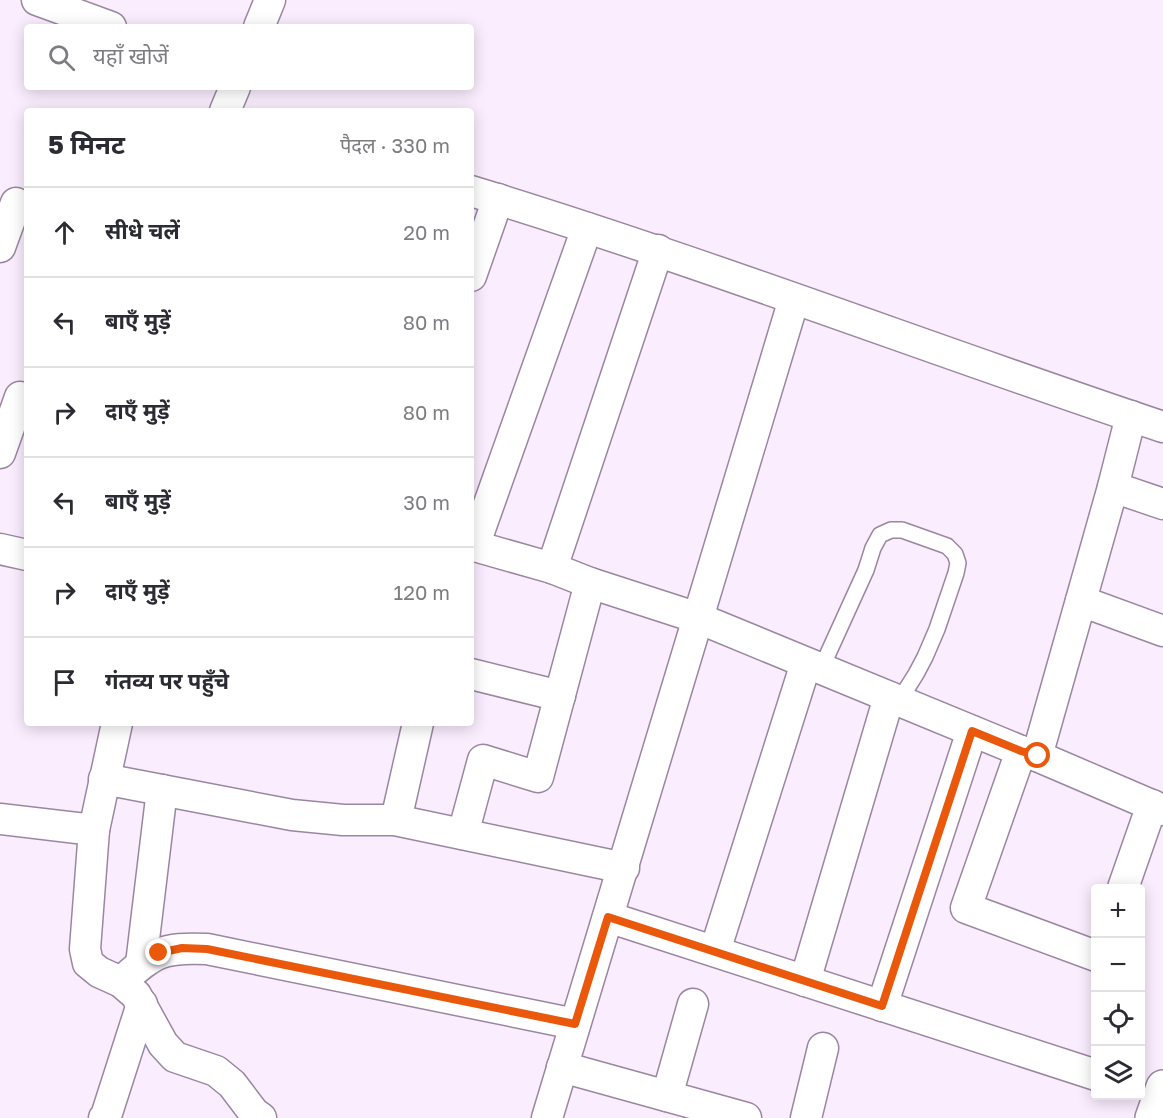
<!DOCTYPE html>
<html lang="hi">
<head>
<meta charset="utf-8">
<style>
	:root { --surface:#fff; --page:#f7f7f7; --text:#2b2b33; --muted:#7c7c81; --line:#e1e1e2 }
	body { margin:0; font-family:"Golos Text","Noto Sans Devanagari",sans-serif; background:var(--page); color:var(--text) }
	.controls { position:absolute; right:18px; bottom:18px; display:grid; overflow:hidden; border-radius:6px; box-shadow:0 3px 15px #0003 }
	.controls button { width:54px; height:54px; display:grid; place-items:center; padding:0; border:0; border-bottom:2px solid var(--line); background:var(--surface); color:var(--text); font:30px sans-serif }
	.stop { position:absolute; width:18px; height:18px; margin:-14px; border:4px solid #ea580c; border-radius:50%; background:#fff }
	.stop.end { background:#ea580c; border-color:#fff; box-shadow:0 2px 6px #0008 }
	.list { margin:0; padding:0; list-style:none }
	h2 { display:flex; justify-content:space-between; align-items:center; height:78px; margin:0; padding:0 24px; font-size:26px }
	h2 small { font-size:20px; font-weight:400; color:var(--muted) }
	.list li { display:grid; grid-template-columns:39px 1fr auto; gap:18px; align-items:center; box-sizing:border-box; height:90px; padding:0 24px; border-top:2px solid var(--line) }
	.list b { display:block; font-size:22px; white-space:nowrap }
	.list em { font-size:20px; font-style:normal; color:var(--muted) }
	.icon { flex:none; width:33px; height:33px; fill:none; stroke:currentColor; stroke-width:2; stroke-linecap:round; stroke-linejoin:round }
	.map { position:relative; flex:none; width:1163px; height:1118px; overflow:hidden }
	.search { position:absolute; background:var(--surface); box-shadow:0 3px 15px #0003; left:24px; top:24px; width:450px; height:66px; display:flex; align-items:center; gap:15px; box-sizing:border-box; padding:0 21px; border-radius:6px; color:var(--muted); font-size:22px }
	.panel { position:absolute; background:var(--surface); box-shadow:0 3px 15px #0003; left:24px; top:108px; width:450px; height:618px; border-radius:6px }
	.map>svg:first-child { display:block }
</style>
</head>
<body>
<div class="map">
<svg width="1163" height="1118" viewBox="0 0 1163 1118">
	<rect width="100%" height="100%" fill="#faedfe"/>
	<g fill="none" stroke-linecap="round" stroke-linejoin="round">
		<!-- lane casing -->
		<g stroke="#9b86a1" stroke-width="18">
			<path id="lane" d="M821,669l45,-99 7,-22 7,-13 11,-5h11l45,16 8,8 3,9 -2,10 -19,56 -12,28 -9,17 -17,27"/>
		</g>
		<!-- street casing -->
		<g stroke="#9b86a1" stroke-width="33">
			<g id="street">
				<path d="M37,0l74,27"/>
				<path d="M259,27l11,-27"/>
				<path d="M225,111l10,-24"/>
				<path d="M471,191c233,71 461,159 692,236"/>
				<path d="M0,247l16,-44"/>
				<path d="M471,276l27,-77"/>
				<path d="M794,299l-96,319 323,133 16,5 126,54"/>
				<path d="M0,453l20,-56"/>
				<path d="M1113,487l50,17"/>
				<path d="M471,545l81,23 38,15 108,35 -151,500"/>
				<path d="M474,546l113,-318"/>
				<path d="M0,549l27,6"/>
				<path d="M552,568l106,-318"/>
				<path d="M1081,601l82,30"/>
				<path d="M471,674l89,22"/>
				<path d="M117,723l-23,107 -9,119 3,14 11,9 22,10 15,13 27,49 12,13 41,14 16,13 22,29 7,5"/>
				<path d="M1021,751l-55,157 130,48"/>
				<path d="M1037,756l76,-269 18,-71"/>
				<path d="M104,779l188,36 51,5h52l229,48"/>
				<path d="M0,819l94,11"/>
				<path d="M396,820l22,-97"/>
				<path d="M463,834l20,-74 55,17 52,-194"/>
				<path d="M1123,888l29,-83"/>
				<path d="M608,917l488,158"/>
				<path d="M715,951l91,-288"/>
				<path d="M141,964l21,-174"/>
				<path d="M805,981l84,-284"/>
				<path d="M121,982c33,-30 41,-35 86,-33l368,75"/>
				<path d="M882,1006l90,-275"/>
				<path d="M562,1067l184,51"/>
				<path d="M667,1096l26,-92"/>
				<path d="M104,1118l2,-2 36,-112"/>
				<path d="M806,1118l17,-70"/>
			</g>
		</g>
		<!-- highway casing -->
		<g stroke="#9b86a1" stroke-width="36">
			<path id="highway" d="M1152,1118l11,-31"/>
		</g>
		<!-- lane -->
		<use href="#lane" stroke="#fff" stroke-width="15"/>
		<!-- street -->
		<use href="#street" stroke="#fff" stroke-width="30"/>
		<!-- highway -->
		<use href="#highway" stroke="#fff" stroke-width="33"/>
	</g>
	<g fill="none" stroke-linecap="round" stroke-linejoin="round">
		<!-- route -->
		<path stroke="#ea580c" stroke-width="8" d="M159,953l23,-5 25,1 368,75 33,-107 274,89 90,-275 49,20 17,5"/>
	</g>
</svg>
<div class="controls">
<button>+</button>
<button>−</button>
<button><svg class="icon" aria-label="locate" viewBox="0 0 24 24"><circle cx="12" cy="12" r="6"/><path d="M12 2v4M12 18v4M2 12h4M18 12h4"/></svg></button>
<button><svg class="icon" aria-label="layers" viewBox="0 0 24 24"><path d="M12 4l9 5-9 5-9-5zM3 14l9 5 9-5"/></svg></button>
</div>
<div class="stop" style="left:1038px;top:756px"></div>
<div class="stop end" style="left:159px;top:953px"></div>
<div class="search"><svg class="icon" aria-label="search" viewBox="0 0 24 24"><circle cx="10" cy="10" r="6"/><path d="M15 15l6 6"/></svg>यहाँ खोजें</div>
<section class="panel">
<h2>5 मिनट<small>पैदल · 330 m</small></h2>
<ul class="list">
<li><svg class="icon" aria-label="ahead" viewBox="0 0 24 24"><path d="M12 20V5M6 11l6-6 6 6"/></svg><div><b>सीधे चलें</b></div><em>20 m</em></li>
<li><svg class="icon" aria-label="left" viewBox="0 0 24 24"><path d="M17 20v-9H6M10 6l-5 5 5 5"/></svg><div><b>बाएँ मुड़ें</b></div><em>80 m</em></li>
<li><svg class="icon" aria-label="right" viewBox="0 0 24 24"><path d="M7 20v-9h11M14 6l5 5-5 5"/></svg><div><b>दाएँ मुड़ें</b></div><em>80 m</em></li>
<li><svg class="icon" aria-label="left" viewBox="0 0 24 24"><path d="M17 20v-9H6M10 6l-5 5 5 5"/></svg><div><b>बाएँ मुड़ें</b></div><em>30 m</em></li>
<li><svg class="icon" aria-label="right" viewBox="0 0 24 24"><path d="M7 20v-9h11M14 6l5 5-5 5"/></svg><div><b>दाएँ मुड़ें</b></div><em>120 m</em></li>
<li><svg class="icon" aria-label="arrive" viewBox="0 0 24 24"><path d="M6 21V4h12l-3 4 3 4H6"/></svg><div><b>गंतव्य पर पहुँचे</b></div></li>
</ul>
</section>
</div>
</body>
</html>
